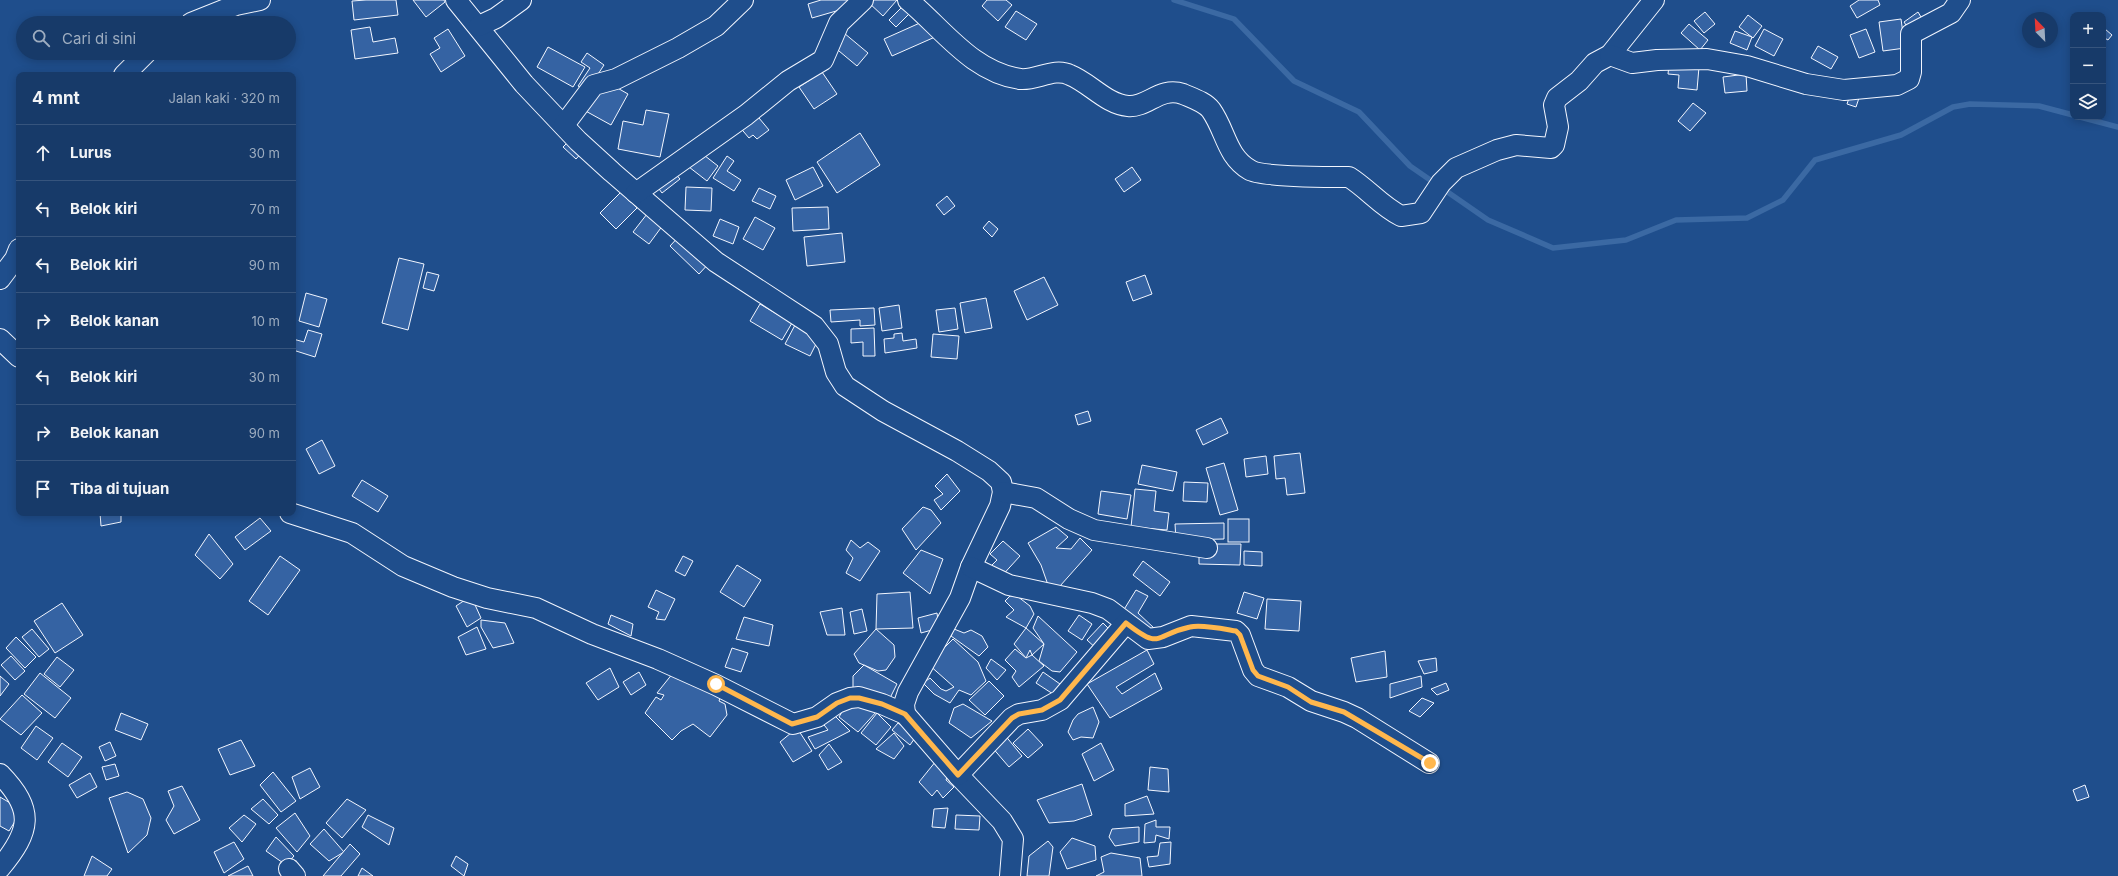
<!DOCTYPE html>
<html lang="id">
<head>
<meta charset="utf-8">
<style>
	:root { --surface:#173a69; --page:#244571; --text:#f1f3f6; --muted:#9eadc0; --line:#36547d }
	body { margin:0; font-family:Inter,sans-serif; background:var(--page); color:var(--text) }
	.controls { position:absolute; right:12px; top:12px; display:grid; overflow:hidden; border-radius:8px; box-shadow:0 2px 10px #0003 }
	.controls button { width:36px; height:36px; display:grid; place-items:center; padding:0; border:0; border-bottom:1px solid var(--line); background:var(--surface); color:var(--text); font:20px sans-serif }
	.compass { position:absolute; left:2022px; top:12px; width:36px; height:36px; border-radius:50%; background:var(--surface); box-shadow:0 2px 10px #0003; rotate:336deg }
	.stop { position:absolute; width:12px; height:12px; margin:-9px; border:3px solid #ffb74d; border-radius:50%; background:#fff }
	.stop.end { background:#ffb74d; border-color:#fff; box-shadow:0 1px 4px #0008 }
	.list { margin:0; padding:0; list-style:none }
	h2 { display:flex; justify-content:space-between; align-items:center; height:52px; margin:0; padding:0 16px; font-size:17px }
	h2 small { font-size:13px; font-weight:400; color:var(--muted) }
	.list li { display:grid; grid-template-columns:26px 1fr auto; gap:12px; align-items:center; box-sizing:border-box; height:56px; padding:0 16px; border-top:1px solid var(--line) }
	.list b { display:block; font-size:15px; white-space:nowrap }
	.list em { font-size:13px; font-style:normal; color:var(--muted) }
	.icon { flex:none; width:22px; height:22px; fill:none; stroke:currentColor; stroke-width:2; stroke-linecap:round; stroke-linejoin:round }
	.map { position:relative; flex:none; width:2118px; height:876px; overflow:hidden }
	.search { position:absolute; background:var(--surface); box-shadow:0 2px 10px #0003; left:16px; top:16px; width:280px; height:44px; display:flex; align-items:center; gap:10px; box-sizing:border-box; padding:0 14px; border-radius:22px; color:var(--muted); font-size:15px }
	.panel { position:absolute; background:var(--surface); box-shadow:0 2px 10px #0003; left:16px; top:72px; width:280px; height:444px; border-radius:8px }
	.map>svg:first-child { display:block }
</style>
</head>
<body>
<div class="map">
<svg width="2118" height="876" viewBox="0 0 2118 876">
	<rect width="100%" height="100%" fill="#1f4e8c"/>
	<g fill="none" stroke-linecap="round" stroke-linejoin="round">
		<!-- stream -->
		<g stroke="#3b69a3" stroke-width="5.5">
			<path d="M1174,0l60,19 60,62 65,31 51,54 78,54 65,28 73,-8 50,-20 71,-2 36,-18 32,-40 86,-25 52,-28 17,-3 69,2 34,9"/>
			<path d="M2080,117l38,10"/>
		</g>
	</g>
	<!-- building -->
	<g fill="#3563a3" stroke="#f2f6ff">
		<path d="M366,0h30l2,15 -44,5 -2,-19z"/>
		<path d="M413,0h31l1,2 -19,15z"/>
		<path d="M821,0h27l2,7 -38,11 -4,-14z"/>
		<path d="M871,0h26l-14,16 -15,-14z"/>
		<path d="M987,0h19l6,5 -14,16 -16,-15z"/>
		<path d="M1859,0h19l2,5 -23,13 -7,-12z"/>
		<path d="M903,6l7,7 -14,14 -7,-7z"/>
		<path d="M1016,11l21,13 -11,16 -21,-13z"/>
		<path d="M1705,12l10,12 -11,9 -10,-12z"/>
		<path d="M1918,12l6,10 -14,9 -6,-9z"/>
		<path d="M1748,15l14,11 -9,12 -14,-11z"/>
		<path d="M1901,19l4,29 -22,3 -4,-29z"/>
		<path d="M922,22l13,15 -43,19 -8,-17z"/>
		<path d="M1689,24l19,16 -8,10 -19,-17z"/>
		<path d="M370,27l3,15 22,-4 3,15 -43,6 -4,-29z"/>
		<path d="M448,29l17,27 -24,16 -11,-18 10,-6 -6,-10z"/>
		<path d="M1764,29l19,10 -9,17 -19,-10z"/>
		<path d="M1866,29l9,23 -16,6 -9,-23z"/>
		<path d="M2105,29l7,6 -4,5 -5,-3z"/>
		<path d="M1735,31l17,6 -5,13 -17,-7z"/>
		<path d="M844,33l24,20 -11,13 -24,-20z"/>
		<path d="M1818,46l20,11 -7,12 -20,-11z"/>
		<path d="M548,47l37,20 -12,20 -36,-20z"/>
		<path d="M587,53l17,12 -17,26 -9,-5 12,-18 -9,-6z"/>
		<path d="M1669,65l30,2 -2,23 -19,-2 1,-13 -11,-1z"/>
		<path d="M822,72l15,22 -23,15 -15,-22z"/>
		<path d="M1746,74l1,17 -22,2 -2,-16z"/>
		<path d="M607,82l21,12 -17,31 -29,-16z"/>
		<path d="M1850,95l9,3 -3,9 -9,-3z"/>
		<path d="M1693,103l13,10 -16,18 -12,-10z"/>
		<path d="M646,110l23,4 -9,43 -42,-8 5,-28 20,4z"/>
		<path d="M754,112l15,18 -12,9 -4,-4 -4,3 -11,-13z"/>
		<path d="M860,133l20,32 -43,28 -20,-31z"/>
		<path d="M573,137l12,12 -9,10 -13,-12z"/>
		<path d="M700,152l18,14 -11,15 -18,-14z"/>
		<path d="M727,156l7,5 -7,10 14,9 -7,11 -21,-13z"/>
		<path d="M813,167l10,19 -28,14 -9,-20z"/>
		<path d="M1132,167l9,13 -17,12 -9,-13z"/>
		<path d="M673,171l7,8 -18,14 -6,-8z"/>
		<path d="M686,187l26,1 -1,23 -26,-1z"/>
		<path d="M759,188l17,8 -6,13 -18,-8z"/>
		<path d="M621,192l16,16 -21,21 -16,-16z"/>
		<path d="M947,196l8,10 -11,9 -8,-10z"/>
		<path d="M828,207l1,22 -36,2 -1,-23z"/>
		<path d="M647,214l16,11 -14,19 -16,-12z"/>
		<path d="M755,217l20,11 -12,22 -20,-11z"/>
		<path d="M720,219l19,8 -6,17 -20,-8z"/>
		<path d="M989,221l9,8 -6,8 -9,-9z"/>
		<path d="M682,233l29,28 -12,13 -29,-28z"/>
		<path d="M842,233l3,29 -38,4 -3,-29z"/>
		<path d="M399,258l25,6 -16,66 -26,-7z"/>
		<path d="M427,272l12,3 -5,16 -11,-3z"/>
		<path d="M1145,275l7,19 -19,7 -7,-19z"/>
		<path d="M1044,277l14,28 -31,15 -13,-29z"/>
		<path d="M306,293l21,6 -8,28 -20,-6z"/>
		<path d="M986,298l6,30 -27,5 -5,-30z"/>
		<path d="M760,304l32,19 -10,17 -32,-19z"/>
		<path d="M899,305l3,23 -20,3 -3,-23z"/>
		<path d="M874,308l1,17 -15,1v-6l-29,2 -1,-12z"/>
		<path d="M955,308l3,21 -19,3 -3,-22z"/>
		<path d="M795,325l24,13 -9,18 -25,-12z"/>
		<path d="M874,328l1,28h-12v-14l-12,1v-14z"/>
		<path d="M308,330l14,4 -7,23 -22,-7v-11l11,3z"/>
		<path d="M902,333l1,8 13,-2 1,9 -32,5 -1,-14 10,-1v-4z"/>
		<path d="M933,334l26,2 -2,23 -26,-2z"/>
		<path d="M1088,411l3,10 -13,4 -3,-10z"/>
		<path d="M1221,418l7,15 -25,12 -7,-15z"/>
		<path d="M322,440l13,26 -16,8 -13,-25z"/>
		<path d="M1300,453l5,40 -18,2 -2,-17 -9,1 -2,-23z"/>
		<path d="M1266,456l2,18 -22,3 -2,-18z"/>
		<path d="M1224,463l14,47 -18,5 -14,-47z"/>
		<path d="M1142,465l35,7 -4,19 -35,-7z"/>
		<path d="M947,474l13,17 -19,19 -7,-10 9,-6 -8,-8z"/>
		<path d="M362,480l26,16 -10,16 -26,-16z"/>
		<path d="M1184,482l24,1 -1,19 -24,-1z"/>
		<path d="M1135,489l21,2 -2,20 15,2 -2,17 -36,-3z"/>
		<path d="M1101,491l30,4 -4,24 -29,-5z"/>
		<path d="M923,507l8,3 10,13 -25,27 -14,-21z"/>
		<path d="M100,513h21v9l-20,4z"/>
		<path d="M260,518l11,13 -26,19 -10,-13z"/>
		<rect x="1228" y="519" width="21" height="23"/>
		<path d="M1224,523v16l-48,1 -1,-16z"/>
		<path d="M1056,527l12,10 -12,11 15,1 9,-11 12,12 -32,36 -12,-1 -7,-20 -13,-22z"/>
		<path d="M209,534l24,30 -13,15 -25,-24z"/>
		<path d="M851,540l9,8 8,-6 12,9 -20,30 -14,-8 7,-15 -7,-8z"/>
		<path d="M1003,541l17,15 -21,23 -11,-10 9,-9 -7,-6z"/>
		<path d="M1213,544h28l-1,21 -41,-1v-14z"/>
		<path d="M921,550l22,9 -13,35 -27,-21z"/>
		<path d="M1244,551l18,1v14l-18,-1z"/>
		<path d="M280,556l20,14 -32,45 -19,-14z"/>
		<path d="M683,556l10,5 -8,15 -10,-5z"/>
		<path d="M1143,561l27,21 -10,14 -27,-21z"/>
		<path d="M737,565l24,15 -17,27 -24,-15z"/>
		<path d="M656,590l19,9 -10,21 -9,-1 3,-7 -11,-5z"/>
		<path d="M1136,590l12,6 -10,17 16,15 -7,6 -27,-18z"/>
		<path d="M910,592l3,36 -37,1 1,-35z"/>
		<path d="M1244,592l20,6 -7,21 -20,-6z"/>
		<path d="M471,596l10,22 -14,9 -11,-21z"/>
		<path d="M1010,596h7l13,10 4,8 -8,14 -20,-11 8,-7 -9,-9z"/>
		<path d="M1267,599l34,2 -2,30 -34,-2z"/>
		<path d="M62,603l21,32 -28,18 -21,-32z"/>
		<path d="M842,608l3,27h-18l-7,-23z"/>
		<path d="M862,609l5,22 -13,3 -4,-22z"/>
		<path d="M937,613l2,15 -18,5 -3,-15z"/>
		<path d="M611,615l22,9 -2,12 -23,-12z"/>
		<path d="M1079,615l13,9 -10,16 -14,-9z"/>
		<path d="M1038,616l39,36 -17,20 -8,-1 -13,-10 5,-17 -11,-16z"/>
		<path d="M744,617l29,8 -4,21 -33,-7z"/>
		<path d="M481,620l24,3 9,20 -21,5 -12,-21z"/>
		<path d="M1103,623l11,11 -16,16 -11,-10z"/>
		<path d="M477,627l9,22 -20,6 -8,-18z"/>
		<path d="M1026,628l18,16 -12,11 -2,-5 -4,8 -12,-14z"/>
		<path d="M32,629l17,20 -10,8 -17,-20z"/>
		<path d="M876,629l18,16 1,12 -9,13 -8,1 -19,-8 -5,-9z"/>
		<path d="M954,629l10,4 7,-3 11,6 6,11 -9,9 -28,-20z"/>
		<path d="M16,637l20,20 -11,11 -19,-20z"/>
		<path d="M953,639l25,23 8,19 -15,14 -12,-5 -9,13 -16,-9 -11,-11 7,-5 11,11 5,2 8,-4 -26,-23z"/>
		<path d="M732,648l16,5 -7,19 -16,-5z"/>
		<path d="M1015,649l11,9 6,-3 12,11 -25,21 -7,-10 4,-6 -11,-11z"/>
		<path d="M1147,650l7,14 -38,23 6,7 33,-21 7,16 -52,29 -23,-34z"/>
		<path d="M1385,651l2,26 -31,5 -5,-24z"/>
		<path d="M11,656l14,15 -10,9 -14,-15z"/>
		<path d="M57,657l17,13 -14,17 -16,-13z"/>
		<path d="M1436,658l1,13 -13,3 -6,-13z"/>
		<path d="M991,659l15,11 -9,10 -11,-12z"/>
		<path d="M864,665l33,19 -9,18 -35,-14v-12z"/>
		<path d="M610,668l9,19 -21,13 -12,-17z"/>
		<path d="M639,672l7,13 -15,10 -8,-13z"/>
		<path d="M1043,672l17,12 -7,10 -17,-11z"/>
		<path d="M40,673l31,25 -16,20 -31,-24z"/>
		<path d="M673,673l17,8 3,5 10,-3 19,10 -3,8 6,3 2,11 -17,22 -17,-13 -12,7 -9,9 -27,-27 11,-16 5,3 3,-5 -7,-2z"/>
		<path d="M0,676l9,8 -9,12z"/>
		<path d="M1421,676l1,11 -32,11v-14z"/>
		<path d="M989,681l15,15 -19,19 -16,-15z"/>
		<path d="M1446,683l3,7 -12,5 -6,-6z"/>
		<path d="M22,695l20,18 -21,22 -21,-16z"/>
		<path d="M1422,698l12,5 -14,14 -11,-6z"/>
		<path d="M857,700l20,11 -19,21 -19,-15 4,-7z"/>
		<path d="M963,704l29,17 -21,17 -22,-15 5,-15z"/>
		<path d="M1093,707l6,15 -6,16 -12,-1 -8,3 -5,-8 5,-12 5,-6z"/>
		<path d="M121,713l27,11 -7,16 -26,-10z"/>
		<path d="M877,713l14,14 -15,18 -15,-12z"/>
		<path d="M834,715l16,16 -35,18 -7,-12 20,-7 -7,-9z"/>
		<path d="M898,723l19,12 -7,10 -18,-15z"/>
		<path d="M36,726l17,12 -16,22 -16,-12z"/>
		<path d="M797,728l15,23 -19,11 -13,-20z"/>
		<path d="M1028,729l15,16 -15,13 -15,-15z"/>
		<path d="M894,733l10,13 -10,13 -18,-10z"/>
		<path d="M1004,734l18,22 -13,11 -18,-21z"/>
		<path d="M241,740l14,26 -25,9 -12,-26z"/>
		<path d="M110,742l6,14 -11,5 -6,-14z"/>
		<path d="M62,743l20,14 -14,20 -20,-15z"/>
		<path d="M1101,743l13,27 -20,11 -12,-27z"/>
		<path d="M829,744l13,18 -14,8 -9,-15z"/>
		<path d="M936,761l12,13 -2,6 8,7 -11,11 -6,-8 -5,6 -13,-14z"/>
		<path d="M115,764l4,12 -13,4 -4,-13z"/>
		<path d="M1150,767l18,2 1,23 -21,-2z"/>
		<path d="M310,768l10,19 -20,12 -8,-22z"/>
		<path d="M273,772l23,29 -15,11 -21,-27z"/>
		<path d="M90,773l7,14 -20,11 -8,-13z"/>
		<path d="M1082,784l10,31 -18,6 -25,2 -12,-23z"/>
		<path d="M2085,785l4,12 -12,4 -4,-11z"/>
		<path d="M182,786l18,34 -26,14 -8,-14 8,-14 -6,-15z"/>
		<path d="M127,792l16,7 8,19 -4,17 -19,18 -19,-55z"/>
		<path d="M1147,796l7,18 -29,2v-12z"/>
		<path d="M0,797l22,13 -13,21 -9,-5z"/>
		<path d="M263,799l15,16 -9,9 -18,-15z"/>
		<path d="M347,799l19,11 -24,28 -16,-15z"/>
		<path d="M948,808l-3,20 -13,-1 2,-18z"/>
		<path d="M295,813l15,23 -13,16 -21,-24z"/>
		<path d="M244,815l12,9 -14,18 -13,-14z"/>
		<path d="M368,815l26,13 -5,17 -27,-18z"/>
		<path d="M956,815l24,1 -1,14 -24,-1z"/>
		<path d="M1156,820v7h14l-1,12 -13,-4 -1,7 -11,1 1,-19z"/>
		<path d="M1139,827v15l-24,4 -6,-9 3,-8z"/>
		<path d="M324,829l20,23 -15,9 -19,-17z"/>
		<path d="M276,837l18,19 -8,9 -20,-14z"/>
		<path d="M1072,838l23,8 1,14 -29,9 -7,-17z"/>
		<path d="M1048,841l5,6 -4,29h-22l2,-20z"/>
		<path d="M234,842l10,17 -20,14 -10,-21z"/>
		<path d="M1171,842l-1,22 -21,3 -2,-10 11,-1 2,-13z"/>
		<path d="M350,844l10,10 -19,22h-18z"/>
		<path d="M1111,853l29,5 2,18h-46l8,-4 -3,-15z"/>
		<path d="M92,856l20,13 -5,7h-23z"/>
		<path d="M456,856l12,8 -4,12 -13,-10z"/>
		<path d="M248,866l5,10h-25z"/>
		<path d="M362,868l11,8h-15z"/>
	</g>
	<g fill="none" stroke-linecap="round" stroke-linejoin="round">
		<!-- minor casing -->
		<g stroke="#f2f6ff" stroke-width="22">
			<g id="minor">
				<path d="M456,0l68,84 54,57 34,31 104,90 98,64 14,18 8,28 9,14 38,25 74,40 32,20 12,11 2,10 -3,14 -29,61 -11,31 -52,94 -4,12 1,10"/>
				<path d="M908,0c35,29 64,72 112,79 16,2 34,-12 50,-4 20,8 36,29 58,31 19,2 32,-20 55,-12 9,4 22,8 28,16 15,21 15,46 39,60 11,7 82,7 99,7 19,12 32,29 52,39l20,-3 20,-30 15,-15 41,-18 19,-5 35,3 3,-3 4,-18 -4,-22 3,-7 22,-17 16,-18 15,-8 44,-55"/>
				<path d="M191,23l45,-18 24,-5"/>
				<path d="M479,26l17,-8 25,-18"/>
				<path d="M1610,55l22,8 25,-3 50,-1 40,7 59,18 38,6 53,-5 12,-6 2,-7v-38l40,-21 9,-13"/>
				<path d="M124,75l22,-22"/>
				<path d="M564,125l30,-40 22,-6 62,-31 38,-22 27,-26"/>
				<path d="M636,193l110,-78 42,-34 35,-21 16,-37 24,-23"/>
				<path d="M0,279l15,-20 4,-10"/>
				<path d="M0,339l19,18"/>
				<path d="M1003,492l33,6 33,21 25,11 113,18"/>
				<path d="M290,513l62,20 51,33 50,21 34,11 49,10 56,26 66,25 58,26 77,39 24,-7 20,-14 13,-5 9,-1 23,7 23,10 53,61 44,46 11,18 -3,37"/>
				<path d="M971,567l38,18 83,18 16,6 40,30 15,-2 28,-11 45,5 4,4 13,35 5,6 30,11 23,14 33,11 13,6 72,45"/>
				<path d="M0,774c35,36 31,57 0,94"/>
				<path d="M958,775l54,-57 7,-4 23,-4 18,-10 66,-77"/>
				<path d="M289,869l6,7"/>
			</g>
		</g>
		<!-- minor -->
		<use href="#minor" stroke="#1f4e8c" stroke-width="20"/>
	</g>
	<g fill="none" stroke-linecap="round" stroke-linejoin="round">
		<!-- route -->
		<path stroke="#ffb74d" stroke-width="5" d="M716,684l76,40 25,-7 20,-14 13,-5h9l23,6 23,10 53,61 54,-57 7,-4 23,-4 18,-10 66,-77c36,28 27,12 64,4 11,-3 34,2 46,4l4,4 13,35 5,6 30,11 23,15 33,10 86,51"/>
	</g>
</svg>
<div class="controls">
<button>+</button>
<button>−</button>
<button><svg class="icon" aria-label="layers" viewBox="0 0 24 24"><path d="M12 4l9 5-9 5-9-5zM3 14l9 5 9-5"/></svg></button>
</div>
<svg class="compass" viewBox="-18 -18 36 36"><path d="M0-13l5 13h-10z" fill="#e53935"/><path d="M0 13l5-13h-10z" fill="#9eadc0"/></svg>
<div class="stop" style="left:716px;top:684px"></div>
<div class="stop end" style="left:1430px;top:763px"></div>
<div class="search"><svg class="icon" aria-label="search" viewBox="0 0 24 24"><circle cx="10" cy="10" r="6"/><path d="M15 15l6 6"/></svg>Cari di sini</div>
<section class="panel">
<h2>4 mnt<small>Jalan kaki · 320 m</small></h2>
<ul class="list">
<li><svg class="icon" aria-label="ahead" viewBox="0 0 24 24"><path d="M12 20V5M6 11l6-6 6 6"/></svg><div><b>Lurus</b></div><em>30 m</em></li>
<li><svg class="icon" aria-label="left" viewBox="0 0 24 24"><path d="M17 20v-9H6M10 6l-5 5 5 5"/></svg><div><b>Belok kiri</b></div><em>70 m</em></li>
<li><svg class="icon" aria-label="left" viewBox="0 0 24 24"><path d="M17 20v-9H6M10 6l-5 5 5 5"/></svg><div><b>Belok kiri</b></div><em>90 m</em></li>
<li><svg class="icon" aria-label="right" viewBox="0 0 24 24"><path d="M7 20v-9h11M14 6l5 5-5 5"/></svg><div><b>Belok kanan</b></div><em>10 m</em></li>
<li><svg class="icon" aria-label="left" viewBox="0 0 24 24"><path d="M17 20v-9H6M10 6l-5 5 5 5"/></svg><div><b>Belok kiri</b></div><em>30 m</em></li>
<li><svg class="icon" aria-label="right" viewBox="0 0 24 24"><path d="M7 20v-9h11M14 6l5 5-5 5"/></svg><div><b>Belok kanan</b></div><em>90 m</em></li>
<li><svg class="icon" aria-label="arrive" viewBox="0 0 24 24"><path d="M6 21V4h12l-3 4 3 4H6"/></svg><div><b>Tiba di tujuan</b></div></li>
</ul>
</section>
</div>
</body>
</html>
